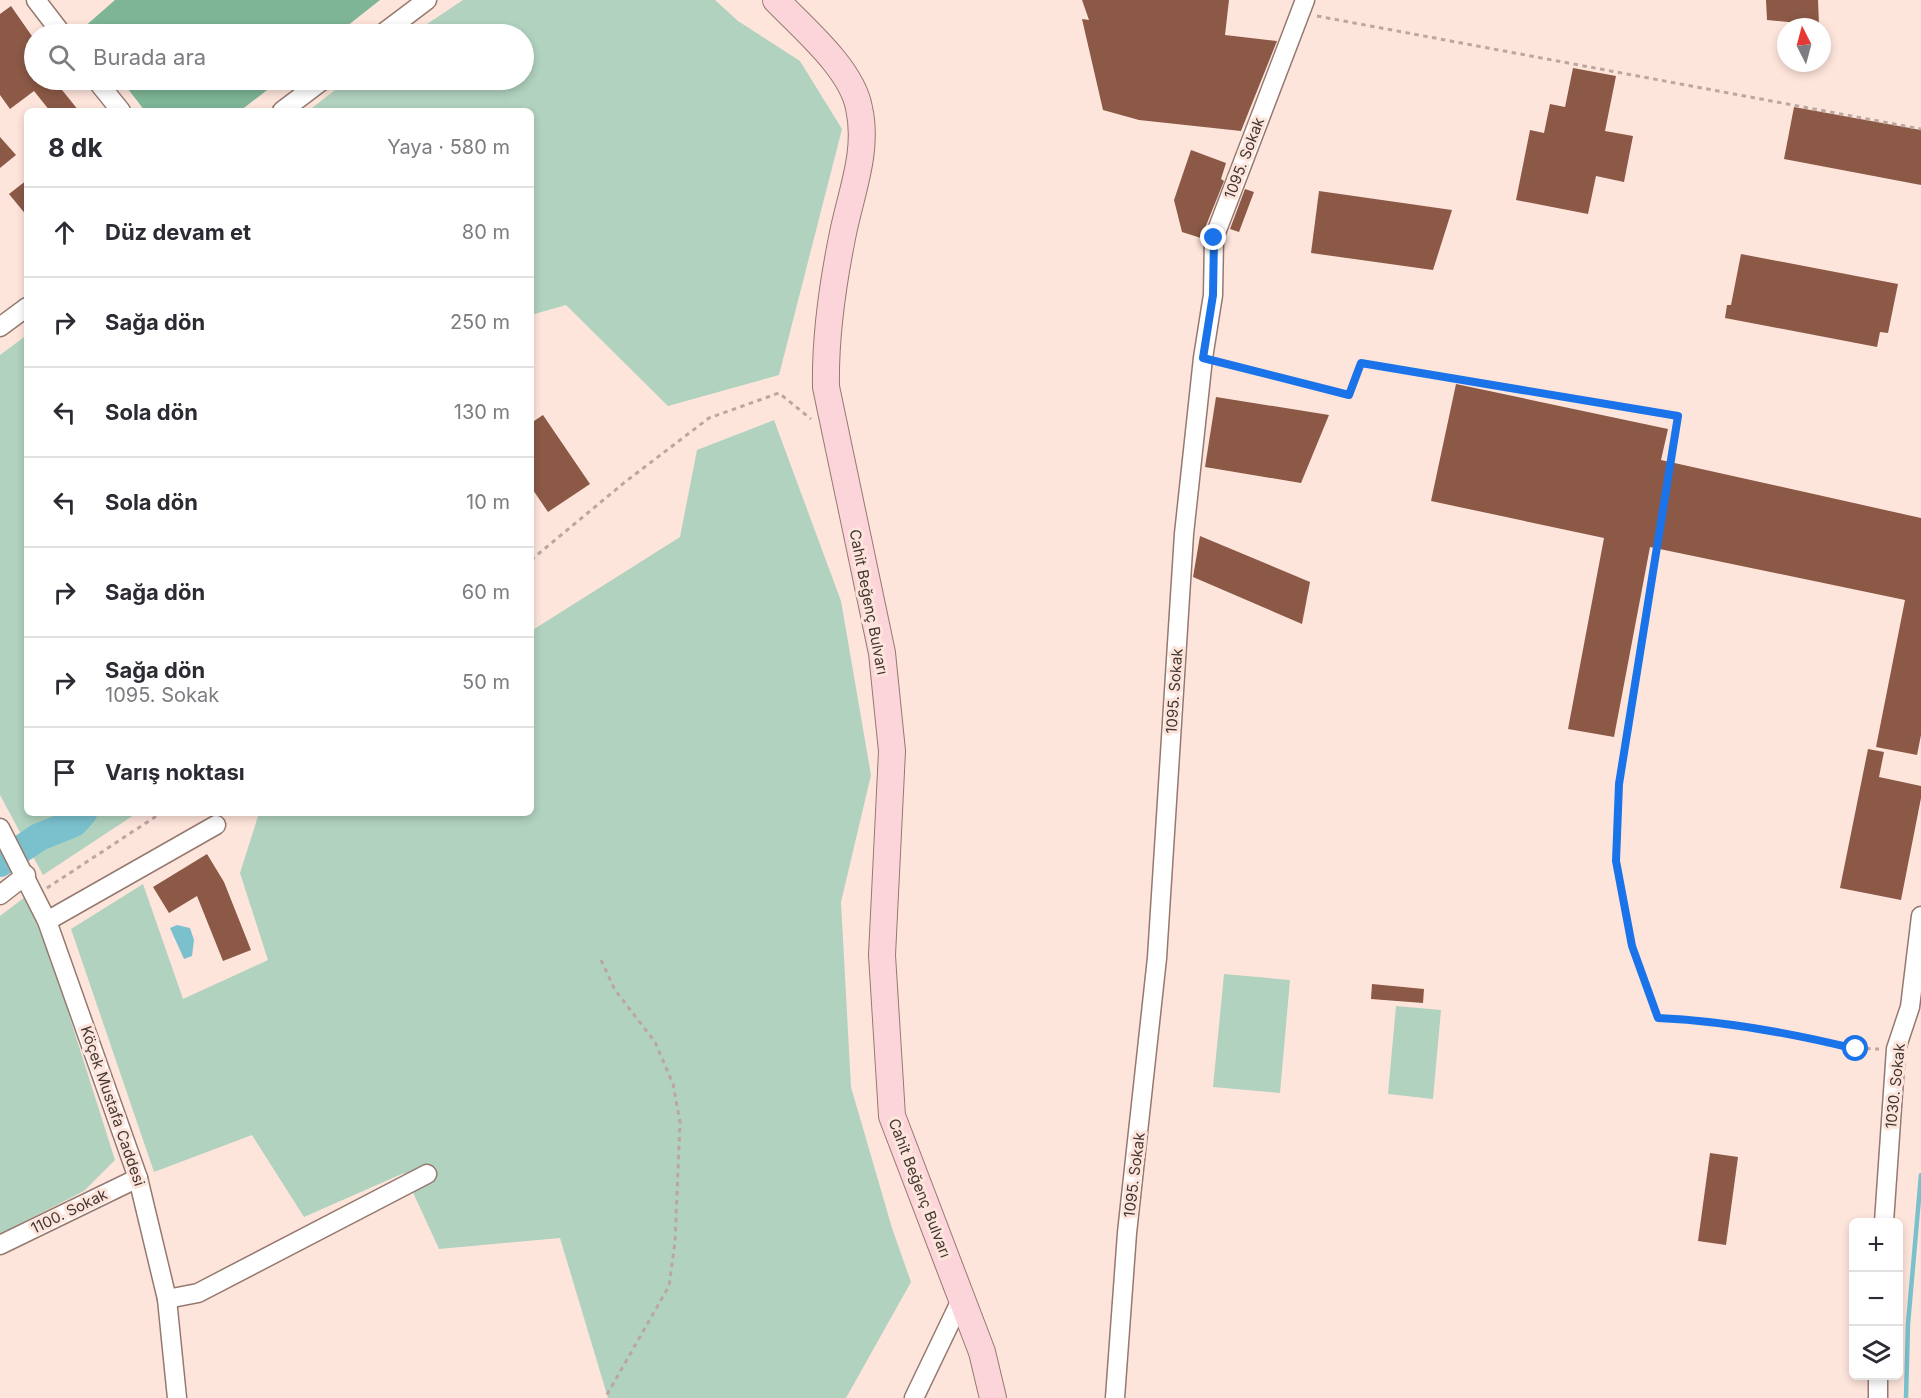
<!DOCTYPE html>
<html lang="tr">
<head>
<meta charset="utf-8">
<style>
	:root { --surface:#fff; --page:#f7f7f7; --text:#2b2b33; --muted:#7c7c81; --line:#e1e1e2 }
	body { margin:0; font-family:Inter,sans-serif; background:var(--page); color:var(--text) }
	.controls { position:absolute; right:18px; bottom:18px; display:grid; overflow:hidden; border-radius:9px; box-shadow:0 3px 9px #0003 }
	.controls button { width:54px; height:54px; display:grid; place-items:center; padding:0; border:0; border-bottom:2px solid var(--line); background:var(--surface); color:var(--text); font:30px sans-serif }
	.compass { position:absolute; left:1777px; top:18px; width:54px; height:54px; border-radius:50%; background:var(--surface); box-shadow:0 3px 9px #0003; rotate:354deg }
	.stop { position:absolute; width:18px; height:18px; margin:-14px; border:4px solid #1a73e8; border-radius:50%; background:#fff }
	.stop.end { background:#1a73e8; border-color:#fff; box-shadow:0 2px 6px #0008 }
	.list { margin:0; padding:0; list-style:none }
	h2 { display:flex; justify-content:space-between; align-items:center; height:78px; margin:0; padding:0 24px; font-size:26px }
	h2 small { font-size:20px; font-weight:400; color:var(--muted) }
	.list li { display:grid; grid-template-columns:39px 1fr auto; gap:18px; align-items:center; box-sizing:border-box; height:90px; padding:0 24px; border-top:2px solid var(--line) }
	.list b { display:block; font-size:22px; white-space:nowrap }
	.list p { margin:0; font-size:20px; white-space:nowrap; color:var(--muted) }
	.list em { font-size:20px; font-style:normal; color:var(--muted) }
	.icon { flex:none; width:33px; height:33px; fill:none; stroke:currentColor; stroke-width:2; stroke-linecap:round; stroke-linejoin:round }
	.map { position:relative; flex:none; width:1921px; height:1398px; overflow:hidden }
	.search { position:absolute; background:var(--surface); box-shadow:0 3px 9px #0003; left:24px; top:24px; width:510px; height:66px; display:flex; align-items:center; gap:15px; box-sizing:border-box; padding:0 21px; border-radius:33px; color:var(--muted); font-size:22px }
	.panel { position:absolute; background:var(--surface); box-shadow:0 3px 9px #0003; left:24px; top:108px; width:510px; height:708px; border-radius:9px }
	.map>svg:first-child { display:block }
</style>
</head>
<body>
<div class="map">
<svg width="1921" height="1398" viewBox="0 0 1921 1398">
	<rect width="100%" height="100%" fill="#fee5dc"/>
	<!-- green -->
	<g fill="#b1d2bf">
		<path d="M463,0h252l23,21 62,40 42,68 -63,246 -111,31 -102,-101 -35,10v-204h-223l40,-31h176v-46h-112z"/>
		<path d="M27,335v478h110l-94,62 -43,-80v-440z"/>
		<path d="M774,420l67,181 30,174 -30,127 10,185 41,141 19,54 -65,116h-238l-48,-160 -121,11 -35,-76 -100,44 -52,-82 -98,37 -83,-243 72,-45 40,115 85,-39 -28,-87 19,-60h272v-182l149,-94 17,-87z"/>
		<path d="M25,897l25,58 65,205 -31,31 -84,43v-318z"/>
		<path d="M1224,974l66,6 -10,113 -67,-6z"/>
		<path d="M1396,1006l45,4 -8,89 -45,-5z"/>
	</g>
	<!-- forest -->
	<g fill="#7eb596">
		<path d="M115,0h265l-43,34h-249l-5,-6z"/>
		<path d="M121,80h159l-40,31h-95z"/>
	</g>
	<!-- water -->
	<path fill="#7ac1cd" d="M177,925l13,3 4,12 -2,16 -8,3 -14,-31z"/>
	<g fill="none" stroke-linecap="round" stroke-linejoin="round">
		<!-- stream -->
		<path stroke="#7ac1cd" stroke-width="4.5" d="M1906,1398l2,-74 13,-149"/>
		<!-- river -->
		<path stroke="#7ac1cd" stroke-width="28" d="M0,863l39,-26 35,-14 9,-10"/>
	</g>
	<!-- building -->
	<g fill="#8b5946">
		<path d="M1082,0h147l-4,35 52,6 -36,90 -102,-11 -36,-10 -21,-91 7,1z"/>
		<path d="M1766,0h52l1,25 -52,-5z"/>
		<path d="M11,6l23,33v41h20l25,31h-29l-16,-20 -24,18 -10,-14v-81z"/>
		<path d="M1573,68l43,8 -11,55 28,5 -9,46 -28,-6 -8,38 -72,-14 14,-70 14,3 6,-29 15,3z"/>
		<path d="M1794,107l127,23v55l-137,-26z"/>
		<path d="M0,137l16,18 -16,13z"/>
		<path d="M1191,150l35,13 -5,16 3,2 -23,57 -19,-6 -8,-32z"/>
		<path d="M27,180v36l-18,-22z"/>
		<path d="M1245,189l9,3 -15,40 -9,-3z"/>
		<path d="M1319,191l133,19 -19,60 -122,-17z"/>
		<path d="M1741,254l157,30 -10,49 -8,-1 -3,15 -152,-29 2,-13h4z"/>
		<path d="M1456,384l212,45 -7,31 260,58v217l-4,20 -41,-8 29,-147 -255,-53 -36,190 -46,-8 36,-191 -173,-37z"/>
		<path d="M1216,397l113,18 -28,68 -96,-16z"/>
		<path d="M543,415l47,69 -42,28 -17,-25v-64z"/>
		<path d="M1200,536l110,46 -8,42 -109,-47z"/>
		<path d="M1868,749l16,3 -5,25 42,9v12l-20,102 -61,-12z"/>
		<path d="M207,854l17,28 27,68 -28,11 -26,-65 -28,17 -16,-26z"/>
		<path d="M1372,984l52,5 -1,14 -52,-4z"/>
		<path d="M1710,1153l28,4 -12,88 -28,-4z"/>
	</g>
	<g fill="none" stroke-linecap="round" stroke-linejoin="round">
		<!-- street casing -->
		<g stroke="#95796f" stroke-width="21">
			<g id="street">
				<path d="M36,0l26,34"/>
				<path d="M382,34l45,-34"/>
				<path d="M96,80l25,31"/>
				<path d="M282,111l41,-31"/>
				<path d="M0,327l27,-20"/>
				<path d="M0,828l47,93 91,257 29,121 10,99"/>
				<path d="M0,895l26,-20"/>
				<path d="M47,921l169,-96"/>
				<path d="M1884,1222l12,-173 14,-42 11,-91"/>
				<path d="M0,1245l138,-67"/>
				<path d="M167,1299l31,-6 229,-119"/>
				<path d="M914,1398l48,-100"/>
				<path d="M1115,1398l12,-165 30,-275 27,-424 19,-176 10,-63 1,-57 91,-238"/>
				<path d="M1878,1398v-22"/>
			</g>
		</g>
		<!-- secondary casing -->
		<g stroke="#95796f" stroke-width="28">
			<path id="secondary" d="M776,0c27,28 76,69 83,108 10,44 -9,87 -17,130 -10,50 -17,99 -16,149l56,266 10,98 -10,204 10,161 90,236 11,46"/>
		</g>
		<!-- path -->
		<g stroke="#bba79f" stroke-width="3" stroke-dasharray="4.5 4.5" stroke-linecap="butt">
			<path d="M1317,16l604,113"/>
			<path d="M1218,362l131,33 12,-32 317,53 -59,368 -3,77 17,85 25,72c45,2 90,7 134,15 30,5 57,16 87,16"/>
			<path d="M531,560l94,-78 84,-64 70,-25 32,26"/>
			<path d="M47,888l114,-75"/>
			<path d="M601,960l14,30 40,52 18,42 7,38 -5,120 -6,44 -64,112"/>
		</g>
		<!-- street -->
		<use href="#street" stroke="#fff" stroke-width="18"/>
		<!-- secondary -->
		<use href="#secondary" stroke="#fcd5db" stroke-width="26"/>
	</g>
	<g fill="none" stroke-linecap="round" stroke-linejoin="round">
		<!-- route -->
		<path stroke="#1a73e8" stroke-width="8" d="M1214,238l-1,57 -10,63 146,37 12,-32 317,53 -59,368 -3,77 16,85 26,72c67,3 133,15 198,31"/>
	</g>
	<g text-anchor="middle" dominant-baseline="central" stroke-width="6" stroke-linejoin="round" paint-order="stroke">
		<!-- street labels -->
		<g font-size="15" fill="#423631" stroke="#fee5dc">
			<text transform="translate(1244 158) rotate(-69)">1095. Sokak</text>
			<text transform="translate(869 602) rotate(79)">Cahit Beğenç Bulvarı</text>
			<text transform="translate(1174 691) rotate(-86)">1095. Sokak</text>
			<text transform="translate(1895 1086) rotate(-84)">1030. Sokak</text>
			<text transform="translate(113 1106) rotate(71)">Köçek Mustafa Caddesi</text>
			<text transform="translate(1134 1175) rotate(-83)">1095. Sokak</text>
			<text transform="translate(920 1188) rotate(69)">Cahit Beğenç Bulvarı</text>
			<text transform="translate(69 1211) rotate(-26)">1100. Sokak</text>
		</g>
	</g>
</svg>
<div class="controls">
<button>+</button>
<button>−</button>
<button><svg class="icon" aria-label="layers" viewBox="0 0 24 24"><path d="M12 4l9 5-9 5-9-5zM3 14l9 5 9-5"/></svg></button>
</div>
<svg class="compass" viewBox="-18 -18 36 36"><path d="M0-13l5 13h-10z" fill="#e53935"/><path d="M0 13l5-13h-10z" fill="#7c7c81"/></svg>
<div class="stop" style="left:1856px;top:1049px"></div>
<div class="stop end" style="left:1214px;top:238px"></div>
<div class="search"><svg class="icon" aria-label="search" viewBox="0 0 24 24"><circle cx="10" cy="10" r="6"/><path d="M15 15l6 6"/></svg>Burada ara</div>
<section class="panel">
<h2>8 dk<small>Yaya · 580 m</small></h2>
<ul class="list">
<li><svg class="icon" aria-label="ahead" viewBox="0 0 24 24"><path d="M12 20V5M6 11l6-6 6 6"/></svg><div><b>Düz devam et</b></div><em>80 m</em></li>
<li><svg class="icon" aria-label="right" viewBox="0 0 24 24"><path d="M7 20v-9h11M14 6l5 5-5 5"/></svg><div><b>Sağa dön</b></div><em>250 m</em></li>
<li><svg class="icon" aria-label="left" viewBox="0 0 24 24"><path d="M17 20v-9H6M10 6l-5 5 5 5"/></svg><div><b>Sola dön</b></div><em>130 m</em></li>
<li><svg class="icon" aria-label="left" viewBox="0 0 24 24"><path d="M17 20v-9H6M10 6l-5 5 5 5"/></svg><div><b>Sola dön</b></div><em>10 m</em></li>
<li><svg class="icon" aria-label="right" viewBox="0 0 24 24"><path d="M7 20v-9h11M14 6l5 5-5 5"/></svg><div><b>Sağa dön</b></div><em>60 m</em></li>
<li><svg class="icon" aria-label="right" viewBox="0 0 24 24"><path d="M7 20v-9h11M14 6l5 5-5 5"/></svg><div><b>Sağa dön</b><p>1095. Sokak</p></div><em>50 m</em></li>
<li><svg class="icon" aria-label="arrive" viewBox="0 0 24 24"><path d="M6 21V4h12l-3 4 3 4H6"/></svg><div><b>Varış noktası</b></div></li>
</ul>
</section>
</div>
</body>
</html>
